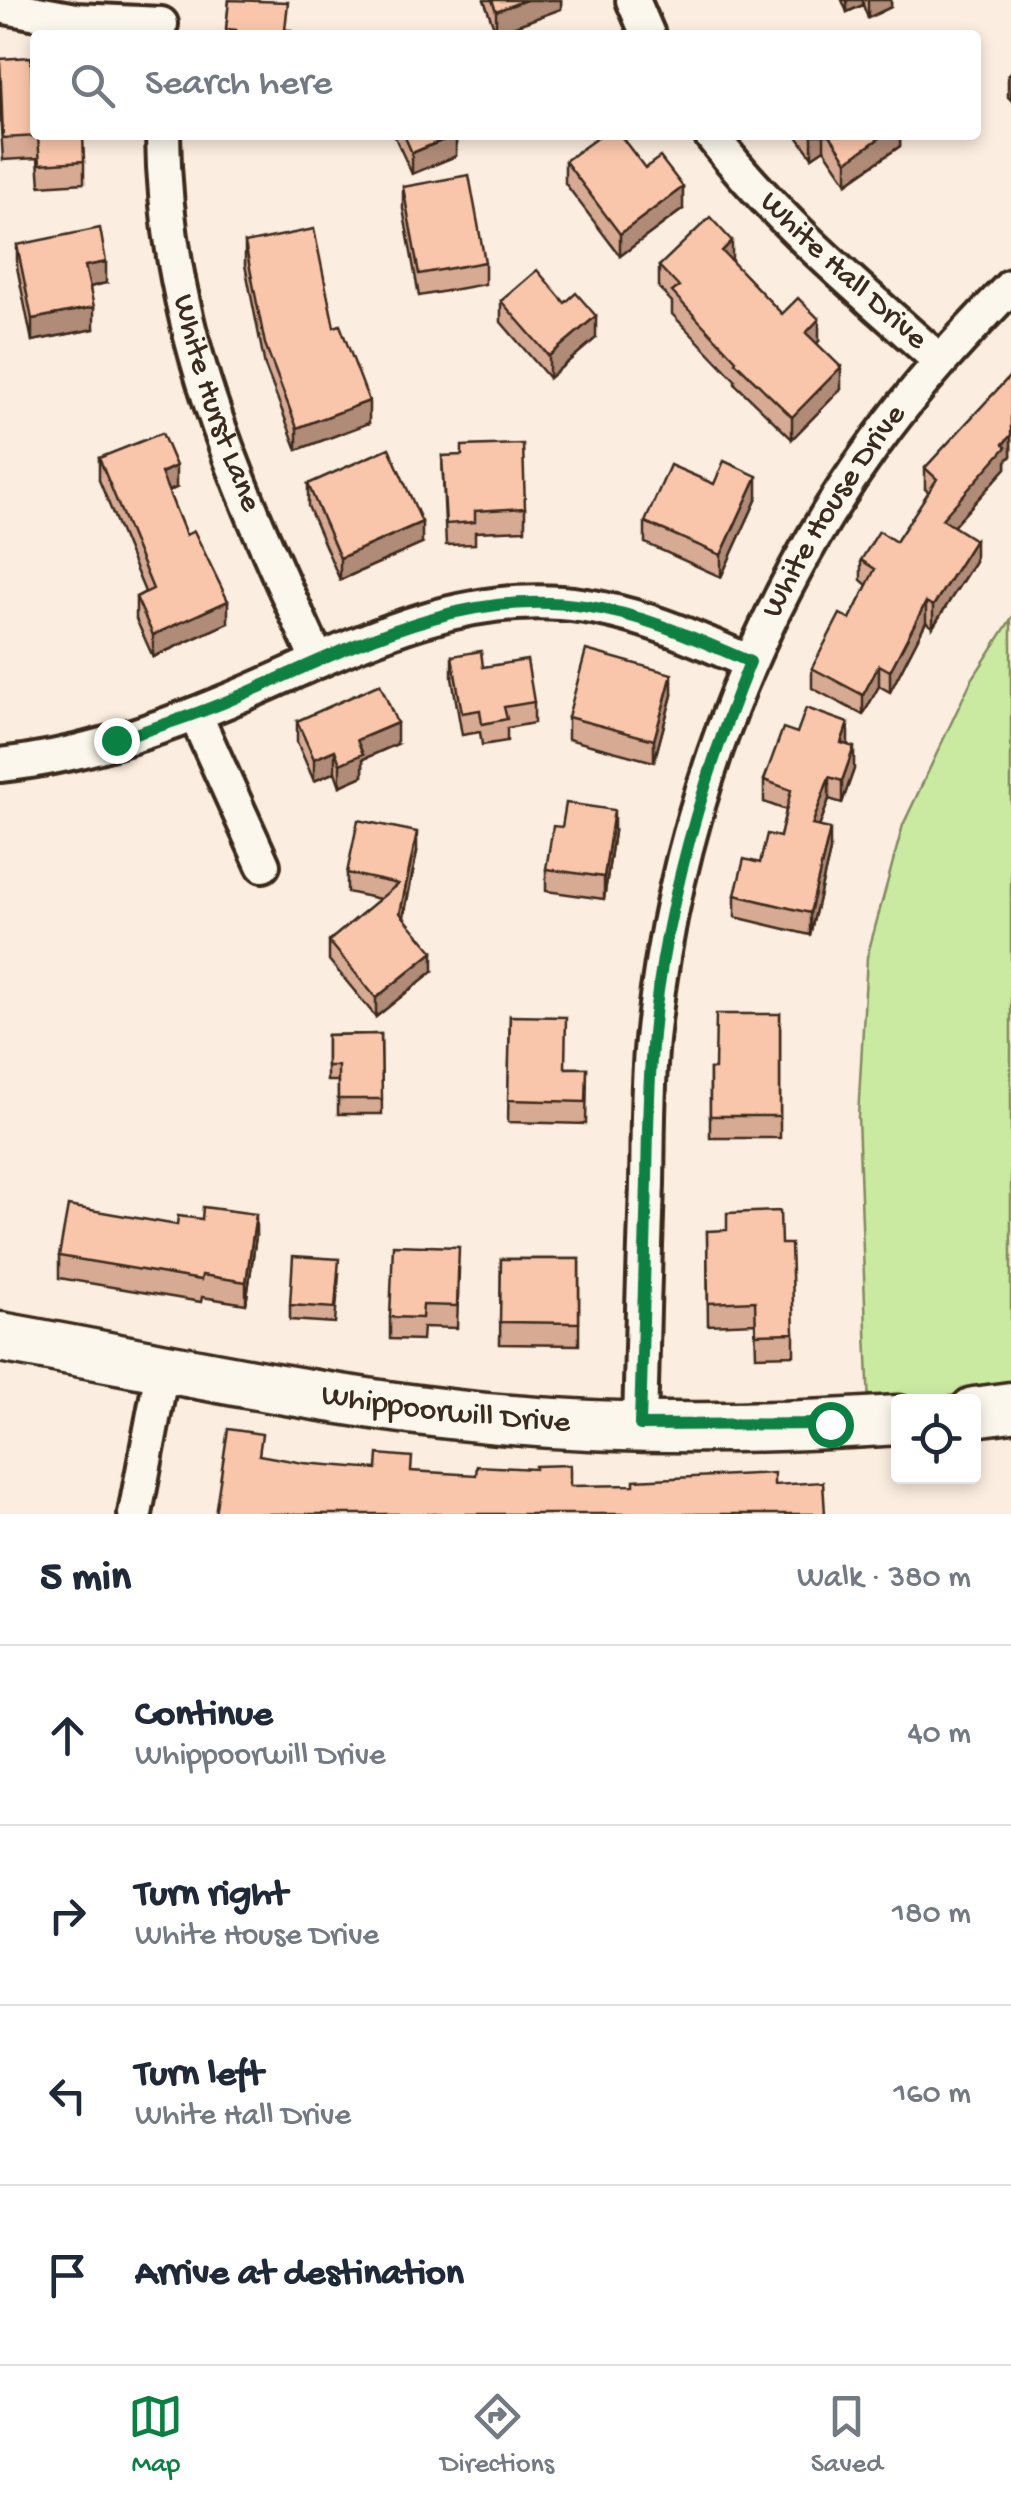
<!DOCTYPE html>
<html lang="en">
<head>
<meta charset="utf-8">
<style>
	:root { --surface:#fff; --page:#f2f2f3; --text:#1f2937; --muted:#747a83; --line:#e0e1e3; --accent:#0b8043 }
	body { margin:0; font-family:"Gochi Hand",sans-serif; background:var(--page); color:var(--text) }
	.controls { position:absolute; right:30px; bottom:30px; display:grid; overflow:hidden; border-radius:10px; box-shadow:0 5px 15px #0003 }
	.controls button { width:90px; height:90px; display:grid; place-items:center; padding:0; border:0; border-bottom:2px solid var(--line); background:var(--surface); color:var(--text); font:50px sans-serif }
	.stop { position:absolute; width:30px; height:30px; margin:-22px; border:8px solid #0b8043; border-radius:50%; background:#fff }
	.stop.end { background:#0b8043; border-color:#fff; box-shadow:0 2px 10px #0008 }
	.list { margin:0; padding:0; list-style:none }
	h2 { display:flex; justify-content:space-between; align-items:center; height:130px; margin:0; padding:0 40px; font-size:42px }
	h2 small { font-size:32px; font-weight:400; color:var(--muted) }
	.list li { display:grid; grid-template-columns:65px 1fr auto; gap:30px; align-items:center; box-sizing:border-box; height:180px; padding:0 40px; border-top:2px solid var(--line) }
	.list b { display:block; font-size:38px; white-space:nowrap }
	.list p { margin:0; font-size:32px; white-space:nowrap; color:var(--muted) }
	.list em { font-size:32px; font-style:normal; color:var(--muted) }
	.icon { flex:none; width:55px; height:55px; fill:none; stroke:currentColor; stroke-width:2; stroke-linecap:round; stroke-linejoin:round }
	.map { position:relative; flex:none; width:1011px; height:1514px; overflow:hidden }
	.search { position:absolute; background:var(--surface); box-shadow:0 5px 15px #0003; left:30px; right:30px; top:30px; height:110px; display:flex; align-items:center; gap:25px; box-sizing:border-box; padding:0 35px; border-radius:10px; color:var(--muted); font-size:38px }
	.sheet { height:850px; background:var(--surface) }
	nav { display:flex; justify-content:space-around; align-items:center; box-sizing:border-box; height:140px; border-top:2px solid var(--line); background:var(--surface); font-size:28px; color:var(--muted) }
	nav a { display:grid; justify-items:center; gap:5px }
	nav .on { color:var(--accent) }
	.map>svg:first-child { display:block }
</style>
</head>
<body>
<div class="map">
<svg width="1011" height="1514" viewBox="0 0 1011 1514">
	<rect width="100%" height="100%" fill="#fbeddf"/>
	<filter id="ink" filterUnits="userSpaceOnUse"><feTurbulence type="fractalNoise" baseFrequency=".01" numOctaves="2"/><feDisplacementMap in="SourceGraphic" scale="20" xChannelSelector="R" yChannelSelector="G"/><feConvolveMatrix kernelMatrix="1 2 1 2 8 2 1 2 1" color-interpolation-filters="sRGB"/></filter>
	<g filter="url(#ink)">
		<!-- green -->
		<path fill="#caeaa2" stroke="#828a60" stroke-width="2.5" d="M1011,619v767l-142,23 -11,-292 9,-160 36,-132 68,-144z"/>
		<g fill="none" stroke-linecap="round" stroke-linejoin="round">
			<!-- street casing -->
			<g stroke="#3b2a1e" stroke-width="40">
				<g id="street">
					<path d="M633,0l15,35"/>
					<path d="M0,6l75,14 86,4"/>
					<path id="s1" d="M163,135c2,194 76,353 155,526"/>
					<path id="s2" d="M711,135c66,86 148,154 229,226"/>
					<path d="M195,714l68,151"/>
					<path d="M0,765c78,-8 156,-34 227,-64 109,-45 212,-107 334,-98 66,5 128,32 188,59"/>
					<path id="s3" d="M640,1425c2,-80 4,-161 7,-241 1,-48 0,-96 5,-144 21,-211 96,-421 221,-594 41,-58 89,-109 138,-160"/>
					<path d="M135,1514l28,-148"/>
				</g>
			</g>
			<!-- secondary casing -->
			<g stroke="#3b2a1e" stroke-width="55">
				<g id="secondary">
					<path id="s4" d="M0,1337c152,27 304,61 458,78 145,16 294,15 440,5"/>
					<path d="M974,1412l37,-5"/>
				</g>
			</g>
			<!-- street -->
			<use href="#street" stroke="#fbf7ec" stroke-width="32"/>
			<!-- secondary -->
			<use href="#secondary" stroke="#fbf7ec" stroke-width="48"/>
		</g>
		<!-- wall -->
		<g fill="#d7aa93" stroke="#3b2a1e" stroke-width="2.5">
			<path d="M229,0l58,30 4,5h-65z"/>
			<path d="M484,0h77v9l-65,24z"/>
			<path d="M842,0h49v7l-23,11 -5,-13 -16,7z"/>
			<path d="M0,59l32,23 52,79v22l-44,3 -2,-28 -35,2 -3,-48z"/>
			<path d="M1011,72v28l-3,-3v-22z"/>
			<path d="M394,135h62v21l-44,18z"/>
			<path d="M796,135h104v11l-53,37 -23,-34 -12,8z"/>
			<path d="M565,161l80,7 38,41 -63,47 -55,-73z"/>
			<path d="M403,187l82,75v22l-66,12 -16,-87z"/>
			<path d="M245,243l89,84 35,96 -72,27 -32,-84 -20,-101z"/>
			<path d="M17,245l89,38 -16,4 4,42 -62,12 -15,-74z"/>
			<path d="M732,262l50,52 37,27 -2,2 24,46 -49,50 -57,-55v-4l-63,-66v-12l-13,-14v-22z"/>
			<path d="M501,301l95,37 -47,40 -48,-56z"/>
			<path d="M1011,375v81l-5,5v7l-53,58 22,35 -42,66 -7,-5 -36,70 -11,-6 -16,29 -51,-27v-20l38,-49 17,-34 -6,-5v-20l35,-18 33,-50 -4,-3v-21z"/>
			<path d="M442,456l83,52v22l-50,2v12l-29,1z"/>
			<path d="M99,458l77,30 -8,3 18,44 42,88 -75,34 -17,-38v-22l9,-5 -46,-112z"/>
			<path d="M308,484l114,60 -82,36 -32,-74z"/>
			<path d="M757,498l-36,79 -76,-34v-21z"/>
			<path d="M452,656l31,11 51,35v21l-27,5v13l-25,4 -2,-13 -18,3 -10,-57z"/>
			<path d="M672,695l-18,67 -86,-23v-22z"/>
			<path d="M297,721l100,23 -34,15v17l-23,10 -5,-14 -21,9 -17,-39z"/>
			<path d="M797,733l51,12 6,24 -12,34 -13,-4 -10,28 11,24 -20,84 -75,-18v-22l45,-58 6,-27 -22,-8v-22z"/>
			<path d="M614,832l-10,67 -58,-8v-22z"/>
			<path d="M417,852l-13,65 29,54 -57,46 -47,-57v-19l51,-42 -33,-7v-19z"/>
			<path d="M780,1014v124h-70v-69h5z"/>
			<path d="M510,1016l55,52h22l-1,56 -78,-2z"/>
			<path d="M381,1034l1,80h-44v-33h-11v-46z"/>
			<path d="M177,1225l79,11 -10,68 -44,-7 -1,5 -142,-24v-22z"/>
			<path d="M707,1231l74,13 13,89v22l-38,1 -1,-33 -47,2z"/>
			<path d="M501,1259h78v86l-79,-1z"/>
			<path d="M459,1269l-2,59 -34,-1 -1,13 -32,-1v-22z"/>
			<path d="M339,1274l-4,49 -45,-3v-15z"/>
		</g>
		<!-- shaded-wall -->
		<g fill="#af8b78" stroke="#3b2a1e" stroke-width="2.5">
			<path d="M526,0h35v9l-65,24v-22z"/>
			<path d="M847,0h16v5l-16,7z"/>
			<path d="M868,0h23v7l-23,11z"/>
			<path d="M456,135v21l-44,18v-21z"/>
			<path d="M812,135h12v14l-12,8z"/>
			<path d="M884,135h16v11l-53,37v-22z"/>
			<path d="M683,187v22l-63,47v-22z"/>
			<path d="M732,241v22l-10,-12z"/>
			<path d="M106,262v21l-21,5v-22z"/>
			<path d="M94,307v22l-62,12v-22z"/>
			<path d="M596,316v22l-47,40v-22z"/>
			<path d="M819,319v22l-13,14v-22z"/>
			<path d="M841,367v22l-49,50v-22z"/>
			<path d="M369,401v22l-72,27v-22z"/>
			<path d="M1011,435v21l-5,5v7l-64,71v-20z"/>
			<path d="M176,466v22l-15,7v-22z"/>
			<path d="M757,476v22l-36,79v-22z"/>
			<path d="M422,522v22l-82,36v-22z"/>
			<path d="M975,540v21l-42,66v-21z"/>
			<path d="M228,601v22l-75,34v-22z"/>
			<path d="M926,602v20l-36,70v-21z"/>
			<path d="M879,665v21l-16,29v-20z"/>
			<path d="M672,674v21l-18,67v-22z"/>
			<path d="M397,723v21l-34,15v17l-23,10v-22l17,-24z"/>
			<path d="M848,723v22l-7,-2z"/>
			<path d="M854,747v22l-12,34v-22z"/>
			<path d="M335,750v22l-21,9v-22z"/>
			<path d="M829,777v22l-17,48v-22z"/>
			<path d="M614,810v22l-10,67v-22z"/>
			<path d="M830,829v22l-20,84v-22z"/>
			<path d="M417,832v20l-17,80v-19z"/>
			<path d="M433,952v19l-57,46v-19z"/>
			<path d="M256,1214v22l-10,68v-22z"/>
		</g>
		<!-- building -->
		<g fill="#fac6ab" stroke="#3b2a1e" stroke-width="2.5">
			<path d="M229,0l59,2 -3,28h6l-1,5h-54v-5l-10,-1z"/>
			<path d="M492,0h34l-30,11z"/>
			<path d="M31,57l1,25h3v53h48l1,26 -44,3 -2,-28 -35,2 -3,-79z"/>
			<path d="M404,135h51l-43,18z"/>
			<path d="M601,135h19l25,33 15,-11 23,30 -63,47 -55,-73z"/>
			<path d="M830,135h54l-37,26z"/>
			<path d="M469,175l16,87 -66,12 -16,-87z"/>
			<path d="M710,217l22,24 -10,10 60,63 16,-16 21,21 -13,14 35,34 -49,50 -57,-55 1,-2 -64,-68 7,-5 -20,-21z"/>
			<path d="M100,228l6,34 -21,4 9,41 -62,12 -15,-74z"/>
			<path d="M314,229l20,98 6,-2 29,76 -72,27 -32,-84 -20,-101z"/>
			<path d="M537,270l28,33 11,-10 20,23 -47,40 -48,-55z"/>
			<path d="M1011,375v60l-8,9 3,3 -64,72 33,21 -42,66 -7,-4 -36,69 -11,-6 -16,30 -51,-27 28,-54 10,5 25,-50 -14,-9 18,-29 17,11 41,-63 -12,-11z"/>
			<path d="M162,433l14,33 -15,7 25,62 8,-4 34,70 -75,34 -17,-38 17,-8 -54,-131z"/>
			<path d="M523,444l2,64 -50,3v11l-29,2 -4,-68 20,-1v-9z"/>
			<path d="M389,448l33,74 -82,36 -32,-74z"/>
			<path d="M724,461l33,15 -36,79 -76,-33 25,-57 44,19z"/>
			<path d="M586,650l86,24 -18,66 -86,-23z"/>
			<path d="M481,651l2,16 44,-7 7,42 -30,5 3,12 -25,5 -2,-14 -18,3 -10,-57z"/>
			<path d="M380,684l17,39 -40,17 6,14 -23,10 -5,-14 -21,9 -17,-38z"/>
			<path d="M806,708l42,15 -7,20 13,4 -12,34 -13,-4 -17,48 18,4 -20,84 -75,-18 9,-36 16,4 7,-29 13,3 11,-47 -27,-10 19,-52 14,5z"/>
			<path d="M566,803l48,7 -10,67 -58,-8 7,-43 9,1z"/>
			<path d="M358,820l59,12 -17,81 33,39 -57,46 -47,-57 69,-57 -51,-11z"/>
			<path d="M716,1014h64v102h-70v-47h5z"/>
			<path d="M510,1016l56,1 -1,51h22l-1,34 -78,-2z"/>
			<path d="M381,1034l1,65h-44v-33h-11v-31z"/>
			<path d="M68,1206l109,19 1,-9 24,3 1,-12 53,7 -10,68 -44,-7 -1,5 -142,-24z"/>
			<path d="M780,1211l1,33h10l3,89 -38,1 -1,-33 -47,2 -1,-72 20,-1v-17z"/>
			<path d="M393,1245l66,2 -2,59 -34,-1 -1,13 -32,-1z"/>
			<path d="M293,1256l46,3 -4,49 -45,-3z"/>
			<path d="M501,1259h78v64l-79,-1z"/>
			<path d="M228,1429l34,5 -3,21 44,8 74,6 1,-15 34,3 -1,14 65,4 1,-9 58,3v-3l35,-1v21l64,-1v-5l140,-7v12l49,-3 2,32h-610z"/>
		</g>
	</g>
	<g fill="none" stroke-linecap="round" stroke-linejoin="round" filter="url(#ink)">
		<!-- route -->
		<path stroke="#0b8043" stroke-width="12" d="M116,740c38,-12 77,-24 114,-40 115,-49 226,-113 354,-94 58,8 113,33 166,56 -43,106 -76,215 -92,329 -9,63 -10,127 -11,190 -3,82 -5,163 -7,244l190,-1"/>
	</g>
	<g text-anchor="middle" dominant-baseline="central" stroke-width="8" stroke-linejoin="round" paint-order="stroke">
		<!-- street labels -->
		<g font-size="32" fill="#3b2a1e" stroke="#fbf7ec">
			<text stroke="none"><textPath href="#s2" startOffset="190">White Hall Drive</textPath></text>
			<text stroke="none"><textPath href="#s1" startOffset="275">White Hurst Lane</textPath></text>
			<text stroke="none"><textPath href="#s3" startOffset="950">White House Drive</textPath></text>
			<text stroke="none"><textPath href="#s4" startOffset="452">Whippoorwill Drive</textPath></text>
		</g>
	</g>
</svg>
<div class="controls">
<button><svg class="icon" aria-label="locate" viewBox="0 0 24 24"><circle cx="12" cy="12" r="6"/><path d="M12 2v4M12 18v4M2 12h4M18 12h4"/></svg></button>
</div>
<div class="stop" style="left:830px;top:1424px"></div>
<div class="stop end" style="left:116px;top:740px"></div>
<div class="search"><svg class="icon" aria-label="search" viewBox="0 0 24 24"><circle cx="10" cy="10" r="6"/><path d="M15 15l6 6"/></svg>Search here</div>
</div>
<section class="sheet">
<h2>5 min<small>Walk · 380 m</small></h2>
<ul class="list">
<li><svg class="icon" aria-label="ahead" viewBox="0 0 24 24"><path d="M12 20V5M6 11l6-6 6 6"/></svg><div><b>Continue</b><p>Whippoorwill Drive</p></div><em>40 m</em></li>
<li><svg class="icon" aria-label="right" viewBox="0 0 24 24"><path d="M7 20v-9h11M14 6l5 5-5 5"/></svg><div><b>Turn right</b><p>White House Drive</p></div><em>180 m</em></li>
<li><svg class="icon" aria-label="left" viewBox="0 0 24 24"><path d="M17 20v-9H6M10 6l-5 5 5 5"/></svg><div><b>Turn left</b><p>White Hall Drive</p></div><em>160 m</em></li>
<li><svg class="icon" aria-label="arrive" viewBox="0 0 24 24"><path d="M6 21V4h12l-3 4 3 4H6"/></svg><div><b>Arrive at destination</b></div></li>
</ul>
</section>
<nav>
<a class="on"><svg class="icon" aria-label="map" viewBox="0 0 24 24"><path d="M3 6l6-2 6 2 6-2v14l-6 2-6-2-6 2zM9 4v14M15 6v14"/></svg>Map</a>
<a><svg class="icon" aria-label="directions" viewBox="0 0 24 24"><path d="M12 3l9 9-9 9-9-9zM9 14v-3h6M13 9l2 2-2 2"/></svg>Directions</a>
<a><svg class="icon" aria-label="saved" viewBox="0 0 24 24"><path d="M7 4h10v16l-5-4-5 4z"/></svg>Saved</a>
</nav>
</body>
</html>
